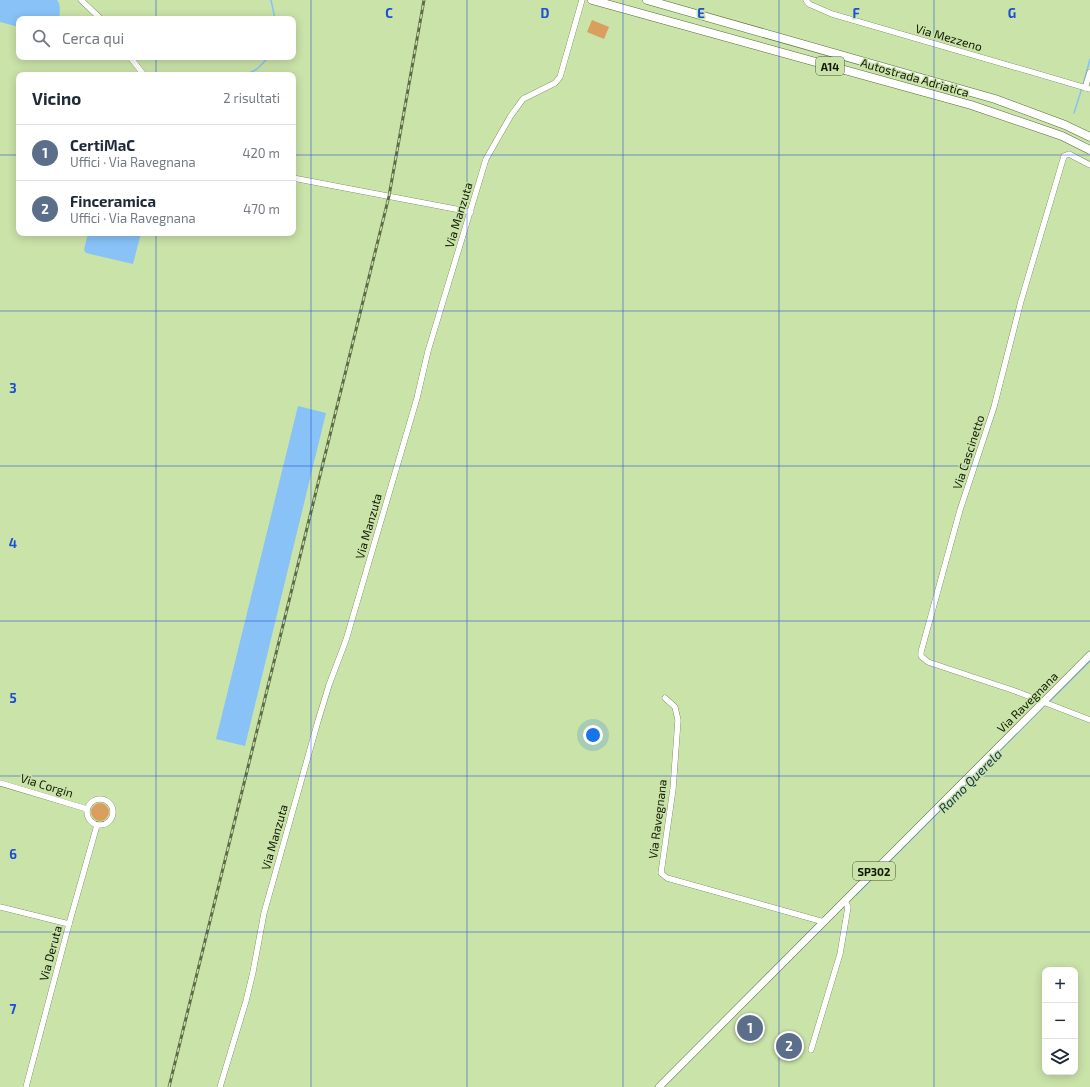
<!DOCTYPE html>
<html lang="it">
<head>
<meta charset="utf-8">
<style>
	:root { --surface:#fff; --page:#f6f6f7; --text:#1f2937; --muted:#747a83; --line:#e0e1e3; --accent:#8c4cc1 }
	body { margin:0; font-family:"Exo 2",sans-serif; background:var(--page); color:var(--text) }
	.controls { position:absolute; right:12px; bottom:12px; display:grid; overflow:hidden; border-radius:8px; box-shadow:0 2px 10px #0003 }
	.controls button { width:36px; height:36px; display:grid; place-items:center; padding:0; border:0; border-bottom:1px solid var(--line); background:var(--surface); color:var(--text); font:20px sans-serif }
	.you { position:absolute; left:593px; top:735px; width:14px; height:14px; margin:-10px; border:3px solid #fff; border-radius:50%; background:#1a73e8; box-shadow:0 0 0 6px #1a73e833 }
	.badge { display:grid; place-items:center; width:26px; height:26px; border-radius:50%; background:var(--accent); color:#fff; font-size:13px; font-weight:700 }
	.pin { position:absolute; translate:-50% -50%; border:2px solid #fff; box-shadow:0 1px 4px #0006 }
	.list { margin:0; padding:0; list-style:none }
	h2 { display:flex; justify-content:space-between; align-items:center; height:52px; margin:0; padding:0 16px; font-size:17px }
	h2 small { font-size:13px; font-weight:400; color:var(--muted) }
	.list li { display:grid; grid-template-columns:26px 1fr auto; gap:12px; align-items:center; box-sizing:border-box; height:56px; padding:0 16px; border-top:1px solid var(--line) }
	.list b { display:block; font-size:15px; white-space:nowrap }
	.list p { margin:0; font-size:13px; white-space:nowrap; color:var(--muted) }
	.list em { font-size:13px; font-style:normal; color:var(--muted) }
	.icon { flex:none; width:22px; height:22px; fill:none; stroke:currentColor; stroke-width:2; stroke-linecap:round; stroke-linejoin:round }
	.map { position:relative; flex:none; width:1090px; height:1087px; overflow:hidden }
	.search { position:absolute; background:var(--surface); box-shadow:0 2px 10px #0003; left:16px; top:16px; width:280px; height:44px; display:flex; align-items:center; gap:10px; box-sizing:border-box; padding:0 14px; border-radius:8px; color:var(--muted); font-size:15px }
	.panel { position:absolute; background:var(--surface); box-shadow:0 2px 10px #0003; left:16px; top:72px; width:280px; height:164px; border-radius:8px }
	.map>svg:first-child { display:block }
</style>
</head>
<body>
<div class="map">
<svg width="1090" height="1087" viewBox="0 0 1090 1087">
	<rect width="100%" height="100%" fill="#cae3a9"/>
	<!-- green -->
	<g fill="#da9e5d">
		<path d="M592,20l17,7 -5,12 -17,-7z"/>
		<circle cx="100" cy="812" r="9"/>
	</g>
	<!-- water -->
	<g fill="#88c2f7">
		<path d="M0,0h57c4,5 3,13 2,19h-40v8l-19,-5z"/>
		<path d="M88,233h53l-8,31 -47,-11 -2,-3z"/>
		<path d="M298,406l28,7 -81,333 -29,-7z"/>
	</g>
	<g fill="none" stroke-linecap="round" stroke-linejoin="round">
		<!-- stream -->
		<g stroke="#88c2f7" stroke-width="1.5">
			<path d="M271,0l4,19"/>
			<path d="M246,75l11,-6 12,-12"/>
			<path d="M1083,85l7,-26"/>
			<path d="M1074,113l8,-25"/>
			<path d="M1048,703l42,-42"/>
			<path d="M856,895l189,-190"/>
		</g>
		<!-- minor casing -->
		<g stroke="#566b36" stroke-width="6">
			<g id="minor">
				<path d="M81,0l20,19"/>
				<path d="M806,0l3,4 23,10 258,75"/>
				<path d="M130,57l14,18"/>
				<path d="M1085,88l5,-16"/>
				<path d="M1090,165l-21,-11 -5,2 -43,145 -27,106 -34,103 -39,142v4l7,6 87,29 75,29"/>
				<path d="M293,178l178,34"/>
				<path d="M665,698l10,9 3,13 -5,69 -12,84 6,5 157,44"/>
				<path d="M0,783l87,26"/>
				<circle cx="100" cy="812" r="13"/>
				<path d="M0,907l69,17"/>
				<path d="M811,1050l29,-96 8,-47 -3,-6"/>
				<path d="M26,1087l43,-163 28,-99"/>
				<path d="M220,1087l26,-86 7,-29 11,-59 54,-192 11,-36 17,-45 71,-242 11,-47 58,-192 24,-42 13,-18 32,-16 5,-6 22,-77"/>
			</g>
		</g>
		<!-- major casing -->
		<g stroke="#566b36" stroke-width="8">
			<path id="major" d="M659,1087l431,-432"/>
		</g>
		<!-- highway casing -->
		<g stroke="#566b36" stroke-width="9">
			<g id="highway">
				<path d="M592,0l379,105 91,31 28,14"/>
				<path d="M647,0l348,99 70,26 25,12"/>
			</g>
		</g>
		<!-- minor -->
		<use href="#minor" stroke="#fff" stroke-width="5.5"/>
		<!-- major -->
		<use href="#major" stroke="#fff" stroke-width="7"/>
		<!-- highway -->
		<use href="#highway" stroke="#fff" stroke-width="8"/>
		<!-- rail casing -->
		<g stroke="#5d6c48" stroke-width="3">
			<path id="rail" d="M169,1087l220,-891 35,-196"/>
		</g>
		<!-- rail -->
		<use href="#rail" stroke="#cae3a9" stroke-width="1.5" stroke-dasharray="4.5" stroke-linecap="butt"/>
	</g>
	<!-- grid -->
	<path fill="none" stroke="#1d4ed8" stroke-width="1" stroke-opacity="0.55" d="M156,0v19M311,0v1087M467,0v1087M623,0v1087M779,0v1087M934,0v1087M156,57v18M0,155h19M293,155h797M156,233v854M0,311h1090M0,466h1090M0,621h1090M0,776h1090M0,932h1090"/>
	<g text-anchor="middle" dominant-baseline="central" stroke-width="3" stroke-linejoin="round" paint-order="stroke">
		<!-- shield labels -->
		<g fill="#cae3a9" stroke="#485535" stroke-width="1">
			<rect x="816" y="57" width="28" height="18" rx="3"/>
			<rect x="853" y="862" width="42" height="18" rx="3"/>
		</g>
		<g font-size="11" font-weight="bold" fill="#101803">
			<text x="830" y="66">A14</text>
			<text x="874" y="871">SP302</text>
		</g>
		<!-- street labels -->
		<g font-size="12" fill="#101803" stroke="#cae3a9">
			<text transform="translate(949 37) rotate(16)">Via Mezzeno</text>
			<text transform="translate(915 77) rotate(16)">Autostrada Adriatica</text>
			<text transform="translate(458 215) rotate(-73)">Via Manzuta</text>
			<text transform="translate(968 452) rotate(-72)">Via Cascinetto</text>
			<text transform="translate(368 526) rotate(-74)">Via Manzuta</text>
			<text transform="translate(1027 702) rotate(-45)">Via Ravegnana</text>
			<text transform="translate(47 785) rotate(17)">Via Corgin</text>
			<text transform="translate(657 819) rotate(-83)">Via Ravegnana</text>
			<text transform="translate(274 837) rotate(-74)">Via Manzuta</text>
			<text transform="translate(50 953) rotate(-75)">Via Deruta</text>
		</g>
		<!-- water labels -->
		<g font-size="13" font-style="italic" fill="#10304a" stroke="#cae3a9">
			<text transform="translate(970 781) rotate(-45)">Ramo Querela</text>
		</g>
	</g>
	<g font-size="13" text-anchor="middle" font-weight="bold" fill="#1d4ed8" stroke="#cae3a9" stroke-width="3" stroke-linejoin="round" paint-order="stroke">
		<text x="389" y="18">C</text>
		<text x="545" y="18">D</text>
		<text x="701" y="18">E</text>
		<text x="856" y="18">F</text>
		<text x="1012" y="18">G</text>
		<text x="13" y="393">3</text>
		<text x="13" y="548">4</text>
		<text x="13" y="703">5</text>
		<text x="13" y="859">6</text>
		<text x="13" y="1014">7</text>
	</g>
</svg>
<div class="controls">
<button>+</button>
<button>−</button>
<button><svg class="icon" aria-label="layers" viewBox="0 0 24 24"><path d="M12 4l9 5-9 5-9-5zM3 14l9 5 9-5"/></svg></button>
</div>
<div class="you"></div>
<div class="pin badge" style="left:750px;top:1028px;background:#5c6f8a">1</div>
<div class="pin badge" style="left:789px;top:1046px;background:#5c6f8a">2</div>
<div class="search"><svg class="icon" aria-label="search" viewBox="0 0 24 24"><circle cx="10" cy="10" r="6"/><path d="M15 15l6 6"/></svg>Cerca qui</div>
<section class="panel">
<h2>Vicino<small>2 risultati</small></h2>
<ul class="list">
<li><span class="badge" style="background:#5c6f8a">1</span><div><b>CertiMaC</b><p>Uffici · Via Ravegnana</p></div><em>420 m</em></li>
<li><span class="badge" style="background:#5c6f8a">2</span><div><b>Finceramica</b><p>Uffici · Via Ravegnana</p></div><em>470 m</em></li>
</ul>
</section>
</div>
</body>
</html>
